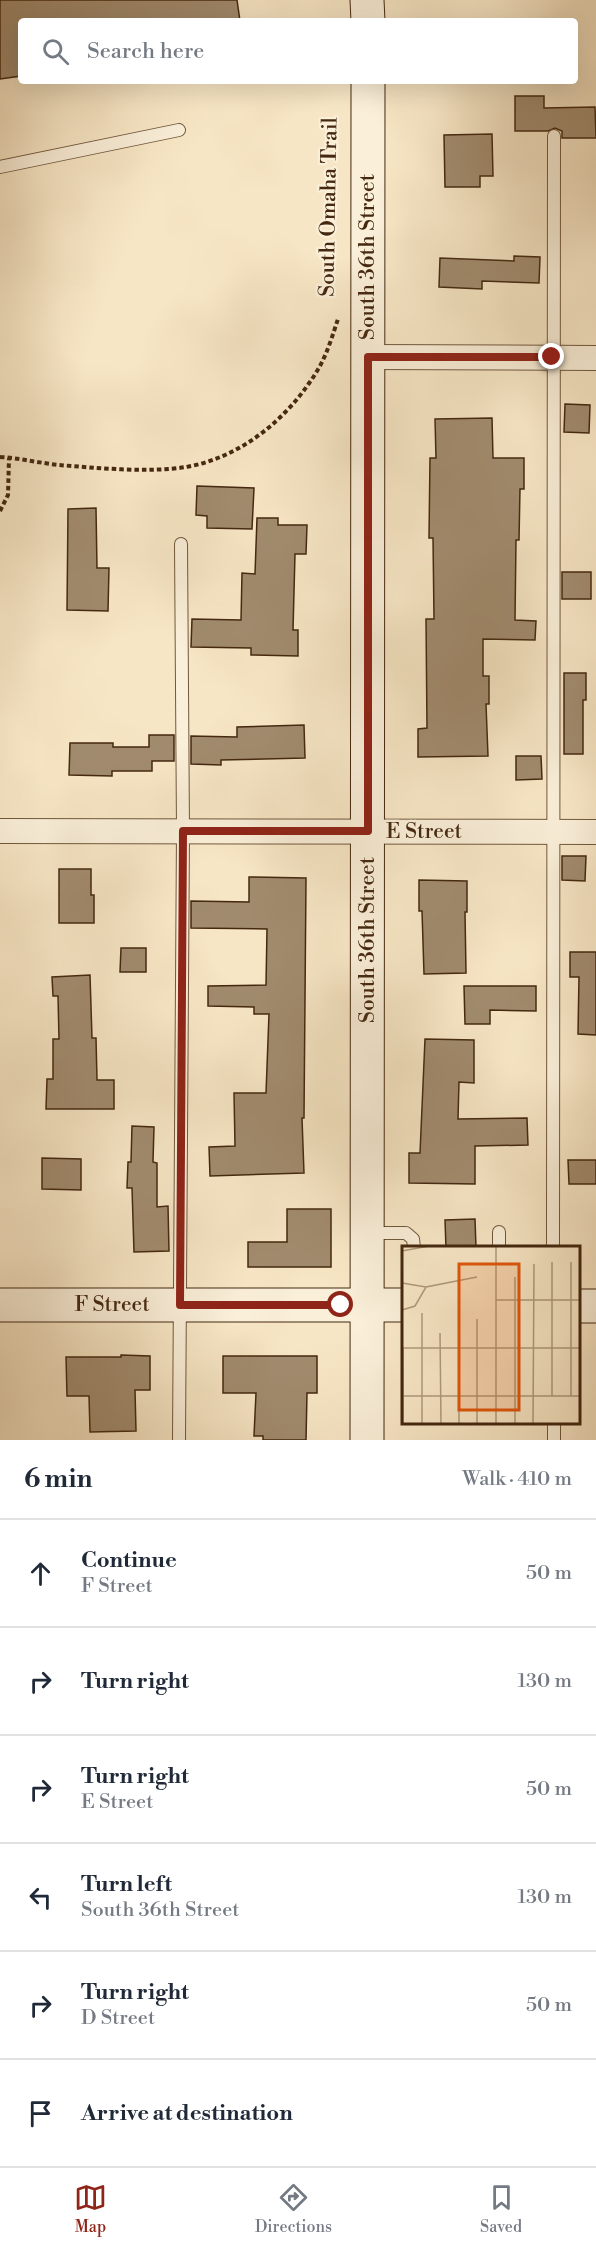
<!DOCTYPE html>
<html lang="en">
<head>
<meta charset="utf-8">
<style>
	:root { --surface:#fff; --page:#f6f6f7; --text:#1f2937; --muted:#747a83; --line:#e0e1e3; --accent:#8f2418 }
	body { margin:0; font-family:"Libre Bodoni",serif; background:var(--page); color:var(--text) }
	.stop { position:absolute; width:18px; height:18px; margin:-14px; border:4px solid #8f2418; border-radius:50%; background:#fff }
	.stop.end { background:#8f2418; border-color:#fff; box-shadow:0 2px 6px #0008 }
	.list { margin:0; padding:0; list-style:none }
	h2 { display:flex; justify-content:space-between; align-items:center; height:78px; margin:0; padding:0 24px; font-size:26px }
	h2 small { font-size:20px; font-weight:400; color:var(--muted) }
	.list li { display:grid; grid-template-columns:39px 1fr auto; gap:18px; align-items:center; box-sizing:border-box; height:108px; padding:0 24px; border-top:2px solid var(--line) }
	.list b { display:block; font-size:22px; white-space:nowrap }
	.list p { margin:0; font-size:20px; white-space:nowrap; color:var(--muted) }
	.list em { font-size:20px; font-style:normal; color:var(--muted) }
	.icon { flex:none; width:33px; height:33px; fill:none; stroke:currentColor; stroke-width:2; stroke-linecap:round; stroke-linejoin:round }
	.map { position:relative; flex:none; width:596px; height:1440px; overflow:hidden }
	.search { position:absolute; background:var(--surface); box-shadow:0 6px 24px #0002; left:18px; right:18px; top:18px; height:66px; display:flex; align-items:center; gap:15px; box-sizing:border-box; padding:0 21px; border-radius:6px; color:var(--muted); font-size:22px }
	.sheet { height:726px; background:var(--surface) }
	nav { display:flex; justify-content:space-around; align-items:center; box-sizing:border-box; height:84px; border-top:2px solid var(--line); background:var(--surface); font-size:16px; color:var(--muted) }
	nav a { display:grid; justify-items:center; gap:3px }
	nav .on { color:var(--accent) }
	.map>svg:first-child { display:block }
</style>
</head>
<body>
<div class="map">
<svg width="596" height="1440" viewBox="0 0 596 1440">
	<rect width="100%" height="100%" fill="#f7e6c5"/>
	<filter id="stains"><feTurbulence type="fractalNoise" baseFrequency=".00333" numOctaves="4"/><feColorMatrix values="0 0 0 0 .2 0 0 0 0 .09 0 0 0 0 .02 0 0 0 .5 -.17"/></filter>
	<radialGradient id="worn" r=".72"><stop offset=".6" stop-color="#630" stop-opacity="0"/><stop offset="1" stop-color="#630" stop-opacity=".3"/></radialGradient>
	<!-- building -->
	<g fill="#a18b6e" stroke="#442810" stroke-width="1.5">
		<path d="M0,0h237l3,21h-219v55l-21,3z"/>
		<path d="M515,96h29v12l51,-1 1,31h-34v-7l-7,-3 -7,3h-33z"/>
		<path d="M492,134l1,42h-13v11h-35l-1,-52z"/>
		<path d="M514,256l26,1 -1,26 -57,-2v8l-43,-2 1,-29 74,3z"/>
		<path d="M565,404l25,1 -1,28 -25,-1z"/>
		<path d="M492,418l1,40h31v31h-4l-1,51h-3l-1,80 21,1 -1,19 -52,-1v37h6v28h-3l2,52 -70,1v-28l9,-1 -1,-109h8l-1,-81h-4l1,-80h6l-1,-39z"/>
		<path d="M197,486l57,2 -2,41 -45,-1v-12l-11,-1z"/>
		<path d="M96,508l1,60h12l-1,43 -41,-1 1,-101z"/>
		<path d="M257,518h21v7h29l-1,29h-11l-2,76h5v26l-47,-1v-7l-60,-1 1,-28 49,1 1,-47 13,1z"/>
		<rect x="562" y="572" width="29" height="27"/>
		<path d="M564,673h22v27h-3v54h-19z"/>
		<path d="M304,725l1,33 -84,2v5l-30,-1v-28l46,1v-10z"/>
		<path d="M149,735h25v26h-22v10h-40v5l-43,-1 1,-32h43v4h36z"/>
		<path d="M516,756h25l1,23 -26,1z"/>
		<path d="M562,856h24l-1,25 -23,-1z"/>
		<path d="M59,869h32v26h3v28h-35z"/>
		<path d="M249,877l57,1 -2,240h-2l2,55 -94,3 -1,-29 26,-1 -1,-53h32l3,-79h-15v-7l-46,-1v-20l58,-1 1,-56 -76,-1v-27l58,1z"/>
		<path d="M419,880l48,1v31h-2l1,61 -42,1 -2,-63h-3z"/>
		<path d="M121,948h25v24h-26z"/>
		<path d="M570,952h26v83l-18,-1 1,-57h-9z"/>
		<path d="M90,975l2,63h4l1,42h17v29h-68l1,-30h6v-40h6l-1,-43h-5l-1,-19z"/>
		<path d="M464,986h72v25l-46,-1v14h-25z"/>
		<path d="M425,1039l49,1v43l-15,-1 -1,37 69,-1 1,27 -53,1v38l-66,-1v-30h11z"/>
		<path d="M132,1126l22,1 -1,35 4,1v44l11,-1 1,45 -35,1 -2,-64h-5l1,-26h3z"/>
		<path d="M42,1158l39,1v31l-39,-1z"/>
		<path d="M568,1160h28v24h-27z"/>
		<path d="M287,1209h44v58h-83v-25h39z"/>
		<path d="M475,1219l1,29h-30l-1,-28z"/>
		<path d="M121,1355l29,1v34h-15l1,41 -46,1 -1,-36h-22l-1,-39h55z"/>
		<path d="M223,1356h94v37h-10l-1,47h-43v-4h-9l2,-43h-33z"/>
	</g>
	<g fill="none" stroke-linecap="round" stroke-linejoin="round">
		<!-- lane casing -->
		<g stroke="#71583d" stroke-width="14">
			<g id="lane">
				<path d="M0,167l179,-37"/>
				<path d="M368,1233h38l7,6 1,9"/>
				<path d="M499,1248v-16"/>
				<path d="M553,1248l1,-1112"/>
				<path d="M554,1424v16"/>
				<path d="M179,1440l4,-609 -2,-287"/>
			</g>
		</g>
		<!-- street casing -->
		<g stroke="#71583d" stroke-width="26">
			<g id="street">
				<path d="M368,357l228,1"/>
				<path d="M0,831l596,1"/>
			</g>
		</g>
		<!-- secondary casing -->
		<g stroke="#442810" stroke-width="35">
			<g id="secondary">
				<path d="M367,0l1,21"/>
				<path d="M0,1305h404"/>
				<path d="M580,1306h16"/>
				<path d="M367,1440l1,-1359"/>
			</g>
		</g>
		<!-- path -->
		<g stroke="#442810" stroke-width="4" stroke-dasharray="4.5 3" stroke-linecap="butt">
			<path d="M0,457c20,1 39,6 59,8 38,3 89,8 127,2 58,-10 106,-52 134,-101 8,-15 13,-32 18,-47"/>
			<path d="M0,511l8,-16 1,-37"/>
		</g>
		<!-- lane -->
		<use href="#lane" stroke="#faefd9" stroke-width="12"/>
		<!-- street -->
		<use href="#street" stroke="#faefd9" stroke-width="24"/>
		<!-- secondary -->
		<use href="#secondary" stroke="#faefd9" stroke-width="33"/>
	</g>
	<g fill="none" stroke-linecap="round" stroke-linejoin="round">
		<!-- route -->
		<path stroke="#8f2418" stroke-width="8" d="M341,1305h-161l3,-474h185v-474h184"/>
	</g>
	<g text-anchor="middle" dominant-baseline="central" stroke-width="4.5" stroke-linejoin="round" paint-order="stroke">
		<!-- street labels -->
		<g font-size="21" fill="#442810" stroke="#faefd9">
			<text transform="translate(329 207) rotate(-89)">South Omaha Trail</text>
			<text transform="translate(368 257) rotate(-90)">South 36th Street</text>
			<text x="424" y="832">E Street</text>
			<text transform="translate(368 940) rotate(-90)">South 36th Street</text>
			<text x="112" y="1305">F Street</text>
		</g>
	</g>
	<!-- overview -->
	<g transform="translate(402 1246)">
		<rect width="178" height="178" fill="#f7e6c5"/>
		<path fill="none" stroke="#af9a7d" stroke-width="1.5" d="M0,5l27,-5M150,16v134M113,31v147M0,37l24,4M94,54h85M0,64l13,-4 11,-19 51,-10M38,87l1,91M0,102h179M0,150h179M169,150v-134M1,178v-76M20,178v-111M57,178v-108M75,178v-105M94,178v-178M131,178l1,-160"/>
		<path fill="#e0570c" fill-opacity="0.15" stroke="#e0570c" stroke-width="3" d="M57,18h60v146h-60z"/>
		<rect width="178" height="178" fill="none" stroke="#442810" stroke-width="3"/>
	</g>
	<rect width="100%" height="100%" filter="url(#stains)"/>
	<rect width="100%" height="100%" fill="url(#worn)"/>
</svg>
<div class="stop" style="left:341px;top:1305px"></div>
<div class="stop end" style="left:552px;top:357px"></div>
<div class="search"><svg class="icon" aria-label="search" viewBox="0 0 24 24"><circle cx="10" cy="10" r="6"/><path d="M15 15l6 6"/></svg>Search here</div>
</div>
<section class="sheet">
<h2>6 min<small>Walk · 410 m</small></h2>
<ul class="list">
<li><svg class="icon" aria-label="ahead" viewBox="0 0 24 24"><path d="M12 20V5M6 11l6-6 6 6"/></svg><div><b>Continue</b><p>F Street</p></div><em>50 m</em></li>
<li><svg class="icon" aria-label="right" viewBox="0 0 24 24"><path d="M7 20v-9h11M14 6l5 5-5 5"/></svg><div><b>Turn right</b></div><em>130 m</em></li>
<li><svg class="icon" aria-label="right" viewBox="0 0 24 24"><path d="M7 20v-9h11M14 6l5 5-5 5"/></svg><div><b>Turn right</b><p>E Street</p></div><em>50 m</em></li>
<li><svg class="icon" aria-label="left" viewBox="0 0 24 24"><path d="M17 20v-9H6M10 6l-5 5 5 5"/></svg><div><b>Turn left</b><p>South 36th Street</p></div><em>130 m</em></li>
<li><svg class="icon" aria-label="right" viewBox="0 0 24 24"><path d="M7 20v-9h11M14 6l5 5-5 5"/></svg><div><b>Turn right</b><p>D Street</p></div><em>50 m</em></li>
<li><svg class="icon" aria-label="arrive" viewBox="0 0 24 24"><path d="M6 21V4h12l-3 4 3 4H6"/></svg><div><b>Arrive at destination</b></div></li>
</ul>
</section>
<nav>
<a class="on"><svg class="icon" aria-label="map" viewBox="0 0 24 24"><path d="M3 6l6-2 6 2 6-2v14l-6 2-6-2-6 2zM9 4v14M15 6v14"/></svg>Map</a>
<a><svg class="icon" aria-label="directions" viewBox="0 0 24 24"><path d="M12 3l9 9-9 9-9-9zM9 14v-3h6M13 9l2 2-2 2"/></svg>Directions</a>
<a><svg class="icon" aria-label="saved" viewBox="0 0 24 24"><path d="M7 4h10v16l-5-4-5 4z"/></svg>Saved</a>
</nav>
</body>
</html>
